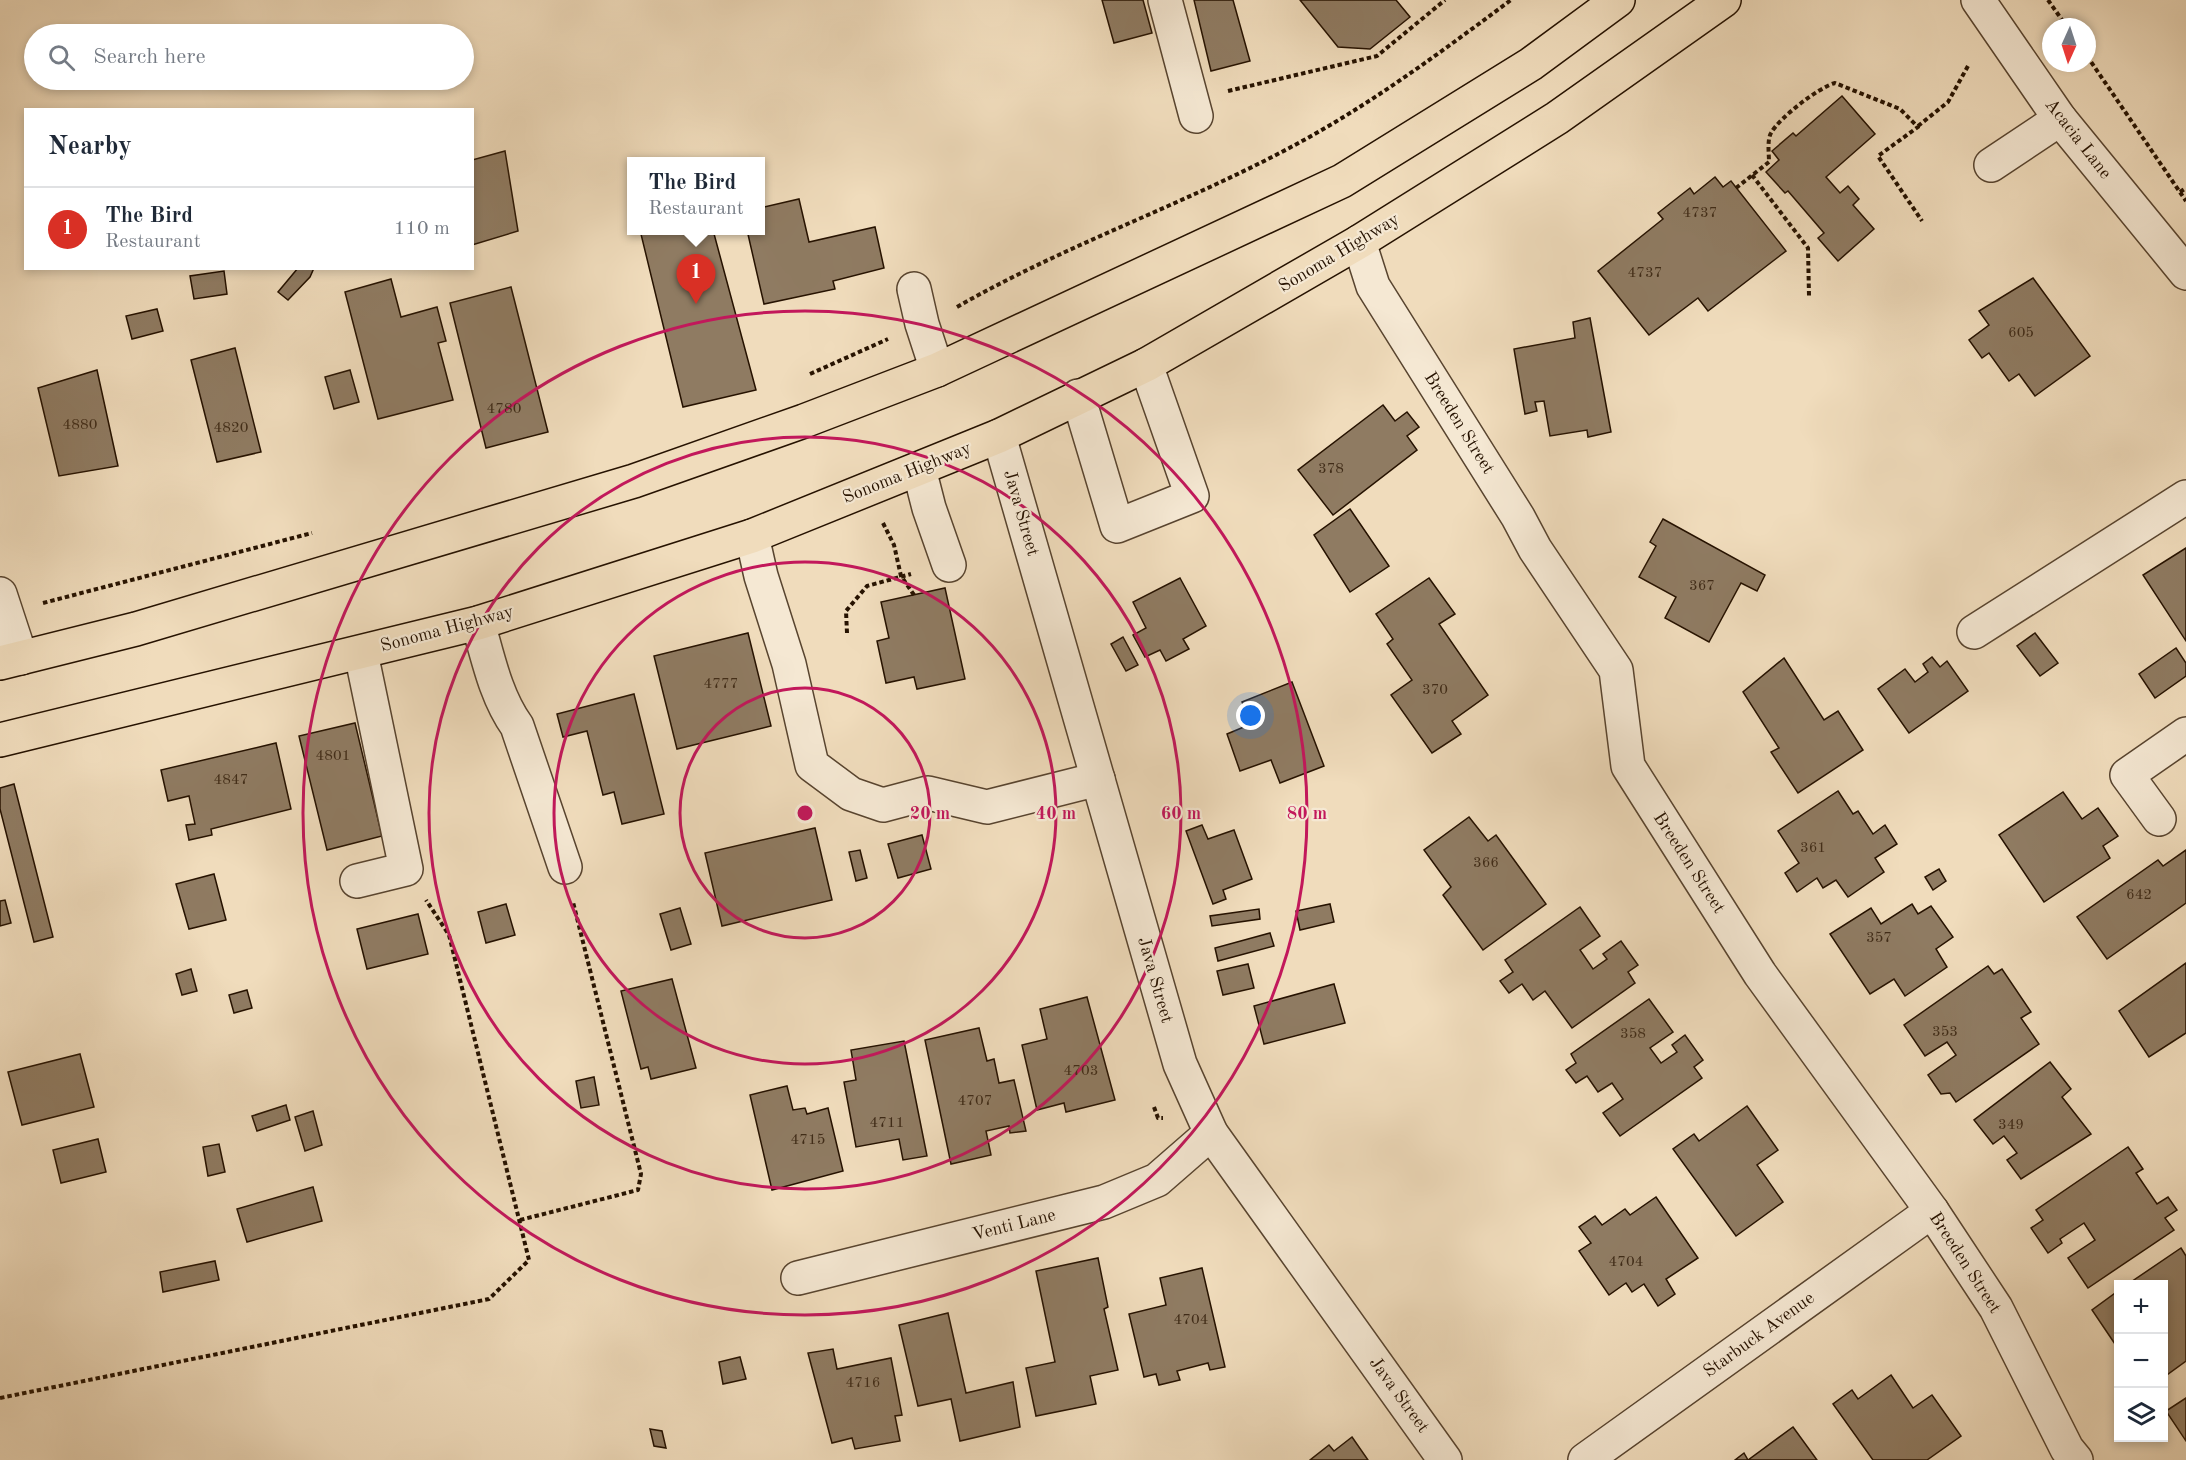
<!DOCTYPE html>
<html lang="en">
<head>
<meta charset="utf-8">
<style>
	:root { --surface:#fff; --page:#f6f6f7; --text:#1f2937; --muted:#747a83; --line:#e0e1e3; --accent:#d93025 }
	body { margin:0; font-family:"Old Standard TT",serif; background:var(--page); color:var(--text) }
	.controls { position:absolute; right:18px; bottom:18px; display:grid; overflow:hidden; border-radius:0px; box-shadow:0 3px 9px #0003 }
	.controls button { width:54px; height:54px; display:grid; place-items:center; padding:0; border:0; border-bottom:2px solid var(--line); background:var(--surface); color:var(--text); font:30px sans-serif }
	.compass { position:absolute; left:2042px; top:18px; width:54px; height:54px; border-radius:50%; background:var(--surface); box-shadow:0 3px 9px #0003; rotate:183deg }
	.you { position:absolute; left:1251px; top:716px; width:21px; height:21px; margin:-15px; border:4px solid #fff; border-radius:50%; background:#1a73e8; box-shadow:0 0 0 9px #1a73e833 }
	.badge { display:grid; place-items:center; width:39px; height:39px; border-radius:50%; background:var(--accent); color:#fff; font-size:20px; font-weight:700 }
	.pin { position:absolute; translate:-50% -50px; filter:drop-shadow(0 2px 3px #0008) }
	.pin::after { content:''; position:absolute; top:32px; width:21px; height:18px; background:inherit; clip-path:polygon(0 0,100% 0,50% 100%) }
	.popup { position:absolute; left:627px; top:157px; width:138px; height:78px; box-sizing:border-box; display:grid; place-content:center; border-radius:0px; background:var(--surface); filter:drop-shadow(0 2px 4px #0005); font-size:20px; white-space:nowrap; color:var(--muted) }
	.popup b { font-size:22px; color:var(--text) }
	.popup::after { content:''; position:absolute; left:50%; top:100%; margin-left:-12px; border:12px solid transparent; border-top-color:var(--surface) }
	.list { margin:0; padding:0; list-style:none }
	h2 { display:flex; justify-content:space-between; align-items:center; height:78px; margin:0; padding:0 24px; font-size:26px }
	h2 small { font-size:20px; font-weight:400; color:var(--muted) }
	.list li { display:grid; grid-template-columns:39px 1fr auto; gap:18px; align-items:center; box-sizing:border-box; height:84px; padding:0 24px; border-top:2px solid var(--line) }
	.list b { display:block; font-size:22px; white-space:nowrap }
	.list p { margin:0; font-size:20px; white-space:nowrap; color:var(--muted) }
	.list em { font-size:20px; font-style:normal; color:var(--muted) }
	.icon { flex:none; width:33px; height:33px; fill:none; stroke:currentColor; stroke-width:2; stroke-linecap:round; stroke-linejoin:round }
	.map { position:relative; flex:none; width:2186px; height:1460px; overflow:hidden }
	.search { position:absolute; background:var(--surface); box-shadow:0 3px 9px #0003; left:24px; top:24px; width:450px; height:66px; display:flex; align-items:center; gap:15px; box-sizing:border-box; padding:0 21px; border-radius:33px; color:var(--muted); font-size:22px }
	.panel { position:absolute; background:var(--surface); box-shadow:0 3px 9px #0003; left:24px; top:108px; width:450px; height:162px; border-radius:0px }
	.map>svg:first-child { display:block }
</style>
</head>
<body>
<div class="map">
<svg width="2186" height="1460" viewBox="0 0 2186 1460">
	<rect width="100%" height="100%" fill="#f0dcbc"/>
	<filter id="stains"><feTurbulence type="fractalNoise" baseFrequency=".00333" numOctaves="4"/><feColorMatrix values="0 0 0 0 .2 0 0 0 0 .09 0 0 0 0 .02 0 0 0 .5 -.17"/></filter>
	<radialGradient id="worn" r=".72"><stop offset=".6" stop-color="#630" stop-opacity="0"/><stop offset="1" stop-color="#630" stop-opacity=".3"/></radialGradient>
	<!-- building -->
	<g fill="#8f7b62" stroke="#261200" stroke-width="1.5">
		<path d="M1102,0h41l9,33 -38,10z"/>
		<path d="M1194,0h39l17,61 -39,10z"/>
		<path d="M1300,0h96l14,17 -40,32 -32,-2z"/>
		<path d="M1842,96l33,38 -49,43 14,16 8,-7 11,13 -6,6 21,24 -36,32 -20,-23 6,-5 -36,-42 -3,2 -19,-21 13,-12 -7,-9 21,-18 3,3z"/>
		<path d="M505,151l13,80 -46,14v-85z"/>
		<path d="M1715,177l8,10 8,-6 55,70 -78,60 -10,-13 -49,37 -51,-64 65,-52 -5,-6 32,-25 4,6z"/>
		<path d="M799,199l10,43 66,-15 9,41 -51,13 2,8 -71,15 -17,-74h13v-22z"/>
		<path d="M640,230h73l43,160 -73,17z"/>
		<path d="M314,268l-4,9 -22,23 -10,-8 20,-24z"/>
		<path d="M224,271l3,23 -33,5 -4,-23z"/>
		<path d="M2033,278l57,78 -55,40 -16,-22 -10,7 -20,-28 -7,5 -13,-18 20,-15 -10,-14z"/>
		<path d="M391,279l10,38 36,-10 9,34 -8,2 15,57 -75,19 -33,-127z"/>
		<path d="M511,287l37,145 -62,16 -36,-145z"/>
		<path d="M157,309l6,22 -31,8 -6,-23z"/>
		<path d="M1590,318l21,114 -23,5 -1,-7 -37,6 -6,-35 -9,1 2,9 -12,3 -11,-65 61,-11 -2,-16z"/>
		<path d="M235,348l26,104 -44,10 -26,-102z"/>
		<path d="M97,370l21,96 -59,10 -21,-88z"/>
		<path d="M350,370l9,32 -25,7 -9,-32z"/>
		<path d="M1383,405l12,16 12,-9 12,15 -12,9 10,14 -84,65 -35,-45z"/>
		<path d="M1350,509l39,57 -39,26 -36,-57z"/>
		<path d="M1663,519l102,56 -8,16 -16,-8 -32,59 -44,-24 11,-21 -37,-20 17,-31 -6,-4z"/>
		<path d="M2186,548v93l-43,-66z"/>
		<path d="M1180,578l26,48 -23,13 6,10 -23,12 -6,-11 -15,7 -12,-22 13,-7 -13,-26z"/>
		<path d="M1429,578l26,36 -16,10 49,71 -36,26 9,13 -29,19 -41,-58 21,-15 -25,-36 6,-5 -17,-25z"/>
		<path d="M945,588l20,91 -48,10 -3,-12 -28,6 -9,-42 12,-3 -8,-36z"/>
		<path d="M748,633l23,93 -94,23 -23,-93z"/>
		<path d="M2035,633l23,30 -18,13 -23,-30z"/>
		<path d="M1123,637l15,28 -12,6 -15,-27z"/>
		<path d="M2176,648l10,15v13l-31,22 -16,-24z"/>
		<path d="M1932,657l8,10 7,-6 21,30 -59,42 -31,-44 27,-20 10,13 13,-10 -5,-8z"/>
		<path d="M1784,658l40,62 14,-9 25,39 -65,43 -27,-41 8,-4 -36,-56z"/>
		<path d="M1292,682l32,84 -44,17 -9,-23 -31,11 -13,-37 24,-10 -9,-22z"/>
		<path d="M634,694l30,120 -42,10 -8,-32 -11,3 -16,-64 -24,6 -6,-23z"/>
		<path d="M355,723l27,113 -55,14 -28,-114z"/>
		<path d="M276,743l15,66 -80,20 1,6 -23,5 -3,-15 9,-1 -6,-28 -21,5 -7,-31z"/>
		<path d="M14,784l39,153 -19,5 -34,-133v-21z"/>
		<path d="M1838,791l15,23 5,-3 15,23 12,-9 12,19 -22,14 9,14 -36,25 -12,-17 -13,8 -6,-10 -20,14 -12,-19 14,-10 -21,-32z"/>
		<path d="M2063,792l19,27 16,-11 20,28 -15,10 7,12 -66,44 -45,-67z"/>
		<path d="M1469,817l19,24 8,-6 50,69 -63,46 -40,-55 8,-8 -27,-37z"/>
		<path d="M1202,825l6,14 26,-9 18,49 -29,11 3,9 -13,5 -27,-73z"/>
		<path d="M815,828l17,72 -110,26 -17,-73z"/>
		<path d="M922,835l9,34 -33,9 -10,-34z"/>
		<path d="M860,850l7,28 -11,3 -7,-29z"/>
		<path d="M2186,850v53l-79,56 -30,-42 81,-57 5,6z"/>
		<path d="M1939,869l7,12 -13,9 -8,-13z"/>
		<path d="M214,874l12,46 -37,9 -13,-45z"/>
		<path d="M5,900l6,23 -11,3v-25z"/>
		<path d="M506,904l9,31 -29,8 -8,-31z"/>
		<path d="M1330,904l4,18 -34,8 -4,-19z"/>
		<path d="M1912,904l6,10 13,-8 22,31 -17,12 11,18 -42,29 -11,-17 -24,15 -40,-60 41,-26 10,16z"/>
		<path d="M1580,907l20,29 -20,14 13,19 14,-10 -4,-5 18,-13 17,24 -10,7 7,11 -63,45 -27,-37 -12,9 -11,-16 -13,9 -9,-12 13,-9 -8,-12z"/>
		<path d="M680,908l11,36 -20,6 -11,-36z"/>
		<path d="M1259,909l1,10 -48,7 -2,-10z"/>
		<path d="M418,914l10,40 -61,15 -10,-40z"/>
		<path d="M1270,933l4,13 -56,15 -3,-13z"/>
		<path d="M2186,963v70l-37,24 -30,-46z"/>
		<path d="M1248,964l6,24 -31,7 -6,-24z"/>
		<path d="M1988,966l6,8 8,-5 29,43 -10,6 18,26 -83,58 -6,-9 -9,1 -13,-19 28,-20 -9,-13 -22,14 -21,-31z"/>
		<path d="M191,969l6,22 -15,4 -6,-21z"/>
		<path d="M672,979l24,89 -45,11 -3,-12 -7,2 -20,-78z"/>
		<path d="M1334,984l11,39 -81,21 -10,-38z"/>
		<path d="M247,990l5,18 -18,5 -5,-18z"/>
		<path d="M1087,997l28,103 -49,12 -2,-9 -27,7 -15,-65 25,-6 -7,-30z"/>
		<path d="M1649,999l24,33 -23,16 11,15 16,-11 -5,-7 13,-10 18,25 -9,7 8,11 -82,58 -17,-23 20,-14 -11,-16 -14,9 -11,-16 -11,7 -10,-13 10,-7 -5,-9z"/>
		<path d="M979,1028l8,33 7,-2 5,24 15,-3 12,51 -16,2 -1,-7 -23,5 5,24 -40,9 -26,-124z"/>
		<path d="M904,1041l23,115 -24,4 -4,-21 -43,8 -12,-65 12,-2 -5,-30z"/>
		<path d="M80,1054l14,53 -72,18 -14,-53z"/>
		<path d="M2050,1062l21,27 -9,8 29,37 -70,45 -14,-19 10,-7 -13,-17 -11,8 -19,-24z"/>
		<path d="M594,1077l5,28 -18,3 -5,-27z"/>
		<path d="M787,1086l6,24 12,-2 2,6 21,-6 15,63 -71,19 -22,-95z"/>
		<path d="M286,1105l4,15 -33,11 -5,-15z"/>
		<path d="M1747,1106l31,44 -21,15 26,37 -47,34 -63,-87 21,-15 5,7z"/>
		<path d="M313,1111l9,34 -17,6 -10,-34z"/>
		<path d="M98,1139l8,33 -45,11 -8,-33z"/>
		<path d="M219,1144l6,28 -17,4 -5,-29z"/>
		<path d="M2128,1147l15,22 -7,4 21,31 11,-7 9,13 -12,8 9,12 -86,58 -20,-30 27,-18 -11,-17 -24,16 2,4 -14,10 -17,-25 12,-8 -7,-10z"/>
		<path d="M313,1187l9,34 -75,21 -10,-33z"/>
		<path d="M1656,1197l42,61 -32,21 9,15 -17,12 -14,-22 -12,8 -6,-9 -17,12 -30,-44 12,-8 -12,-16 16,-11 7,9 23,-16 5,6z"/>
		<path d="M2181,1248l5,8v105l-22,16v-93h-36z"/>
		<path d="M1098,1258l10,49 -4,2 14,61 -28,6 6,28 -60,12 -10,-48 29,-6 -19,-91z"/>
		<path d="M215,1261l4,19 -56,12 -3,-20z"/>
		<path d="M1202,1268l23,99 -15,3 -2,-7 -31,8 3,9 -21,5 -3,-11 -12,3 -15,-63 37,-9 -6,-27z"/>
		<path d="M2118,1291v50l-3,3 -23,-34z"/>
		<path d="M948,1313l18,80 47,-11 7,45 -60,14 -9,-42 -33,7 -19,-81z"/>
		<path d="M833,1349l4,20 54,-11 11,57 -7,1 5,25 -45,8 -3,-11 -20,5 -24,-90z"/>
		<path d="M740,1357l6,22 -23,5 -4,-22z"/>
		<path d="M1891,1375l22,33 19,-13 29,41 -34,24h-54l-40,-56 19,-14 6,9z"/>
		<path d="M2186,1398v43l-20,-30z"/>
		<path d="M1793,1427l24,33h-82l9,-7 4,7z"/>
		<path d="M650,1429l12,2 4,17 -12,-2z"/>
		<path d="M1352,1437l16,23h-58l19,-15 5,6z"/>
	</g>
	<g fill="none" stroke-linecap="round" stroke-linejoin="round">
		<!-- minor casing -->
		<g stroke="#58442f" stroke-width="36">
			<g id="minor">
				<path d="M1165,0l31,116"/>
				<path d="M1978,0l82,119 126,154"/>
				<path d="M1991,165l69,-46"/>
				<path d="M1359,242l14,44 145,231 17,32 81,121 12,96 132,208 172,237 64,97 71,141 9,11"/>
				<path d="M914,289l8,35 15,46"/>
				<path d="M1078,396l39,130 75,-30 -46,-131"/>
				<path d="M999,436l181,628 31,69 234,327"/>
				<path d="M919,469l10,39 20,57"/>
				<path d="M752,536l9,40 28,88 23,101 39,29 32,11 45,-12 59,14 111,-28"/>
				<path d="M0,594l21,64"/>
				<path d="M478,623c10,35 18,74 39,103l48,141"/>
				<path d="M1974,632l212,-135"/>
				<path d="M2159,819l-32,-44 59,-41"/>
				<path d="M357,881l49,-12 -45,-216"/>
				<path d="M798,1278l306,-76 53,-22 54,-47"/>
				<path d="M1585,1460l347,-249"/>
			</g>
		</g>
		<!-- major casing -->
		<g stroke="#261200" stroke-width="36">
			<g id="major">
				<path d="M0,663l136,-34 498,-148 170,-60 133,-51 405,-189 189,-117 87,-64"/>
				<path d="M0,740l478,-117 274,-87 247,-100 147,-71 213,-123 198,-124 167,-118"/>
			</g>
		</g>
		<!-- path -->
		<g stroke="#261200" stroke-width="4" stroke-dasharray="4.5 3" stroke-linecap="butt">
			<path d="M2048,0l19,27"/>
			<path d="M2087,56l99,145"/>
			<path d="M1228,91l149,-35 68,-56"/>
			<path d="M1918,126l30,-24 20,-36"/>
			<path d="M1752,175l56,73 1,48"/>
			<path d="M1736,188l33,-26c0,-8 -2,-22 2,-29 8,-15 48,-46 64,-50l65,26 18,18 -40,29 44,65"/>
			<path d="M2180,192l6,-4"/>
			<path d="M957,307c108,-62 226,-102 336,-161 77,-41 148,-94 218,-146"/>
			<path d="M810,374l78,-35"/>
			<path d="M883,523l11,22 7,31 13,19"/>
			<path d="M43,603l269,-70"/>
			<path d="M847,633l-1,-22 21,-25 44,-12"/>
			<path d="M1154,1107l4,11h5"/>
			<path d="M520,1220l118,-30 3,-16 -68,-272"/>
			<path d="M0,1398l489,-99 40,-39 -80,-325 -23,-35"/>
		</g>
		<!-- minor -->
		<use href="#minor" stroke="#f5e8d3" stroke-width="33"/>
		<!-- major -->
		<use href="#major" stroke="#f0dcbc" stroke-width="33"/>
	</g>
	<!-- distance rings -->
	<g fill="none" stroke="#c2185b" stroke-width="3">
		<circle cx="805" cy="813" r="125"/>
		<circle cx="805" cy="813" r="251"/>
		<circle cx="805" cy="813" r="376"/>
		<circle cx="805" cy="813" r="502"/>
	</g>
	<g text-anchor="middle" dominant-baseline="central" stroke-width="4.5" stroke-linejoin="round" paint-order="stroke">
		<!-- number labels -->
		<g font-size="15" fill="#402c18">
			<text x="1700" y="213">4737</text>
			<text x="1645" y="273">4737</text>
			<text x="2021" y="333">605</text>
			<text x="504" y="409">4780</text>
			<text x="80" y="425">4880</text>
			<text x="231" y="428">4820</text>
			<text x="1331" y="469">378</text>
			<text x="1702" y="586">367</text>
			<text x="721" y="684">4777</text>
			<text x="1435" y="690">370</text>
			<text x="333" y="756">4801</text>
			<text x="231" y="780">4847</text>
			<text x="1813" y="848">361</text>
			<text x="1486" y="863">366</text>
			<text x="2139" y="895">642</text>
			<text x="1879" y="938">357</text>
			<text x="1945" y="1032">353</text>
			<text x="1633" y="1034">358</text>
			<text x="1081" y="1071">4703</text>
			<text x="975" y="1101">4707</text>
			<text x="887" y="1123">4711</text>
			<text x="2011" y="1125">349</text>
			<text x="808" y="1140">4715</text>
			<text x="1626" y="1262">4704</text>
			<text x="1191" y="1320">4704</text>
			<text x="863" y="1383">4716</text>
		</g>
		<!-- street labels -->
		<g font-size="18" fill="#261200" stroke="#f5e8d3">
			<text transform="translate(2078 139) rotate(52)">Acacia Lane</text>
			<text transform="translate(1339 253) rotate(-31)">Sonoma Highway</text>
			<text transform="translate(1459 423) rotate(58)">Breeden Street</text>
			<text transform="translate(907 473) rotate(-22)">Sonoma Highway</text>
			<text transform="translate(1021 513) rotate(74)">Java Street</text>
			<text transform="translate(447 629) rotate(-15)">Sonoma Highway</text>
			<text transform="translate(1689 863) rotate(57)">Breeden Street</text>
			<text transform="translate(1155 980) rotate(74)">Java Street</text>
			<text transform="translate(1014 1225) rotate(-14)">Venti Lane</text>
			<text transform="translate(1965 1263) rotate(57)">Breeden Street</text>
			<text transform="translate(1759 1335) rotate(-36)">Starbuck Avenue</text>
			<text transform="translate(1399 1395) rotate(54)">Java Street</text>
		</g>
	</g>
	<circle cx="805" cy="813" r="9" fill="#c2185b" stroke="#f5e8d3" stroke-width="3"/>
	<g font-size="18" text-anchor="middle" font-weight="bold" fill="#c2185b" stroke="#f5e8d3" stroke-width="4.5" stroke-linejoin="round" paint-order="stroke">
		<text x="930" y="819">20 m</text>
		<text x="1056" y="819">40 m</text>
		<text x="1181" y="819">60 m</text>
		<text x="1307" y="819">80 m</text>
	</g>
	<rect width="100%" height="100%" filter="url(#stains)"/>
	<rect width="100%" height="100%" fill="url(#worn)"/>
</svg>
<div class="controls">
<button>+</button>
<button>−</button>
<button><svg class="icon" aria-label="layers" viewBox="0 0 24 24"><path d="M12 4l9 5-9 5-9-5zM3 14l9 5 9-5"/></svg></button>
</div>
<svg class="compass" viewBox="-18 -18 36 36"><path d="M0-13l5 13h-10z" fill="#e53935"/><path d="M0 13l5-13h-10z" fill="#747a83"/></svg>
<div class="you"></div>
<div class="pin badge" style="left:696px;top:304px">1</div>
<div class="popup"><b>The Bird</b>Restaurant</div>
<div class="search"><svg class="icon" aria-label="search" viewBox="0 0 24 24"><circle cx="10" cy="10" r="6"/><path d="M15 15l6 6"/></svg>Search here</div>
<section class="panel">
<h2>Nearby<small></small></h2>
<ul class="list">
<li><span class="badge">1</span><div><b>The Bird</b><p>Restaurant</p></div><em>110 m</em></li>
</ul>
</section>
</div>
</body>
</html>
